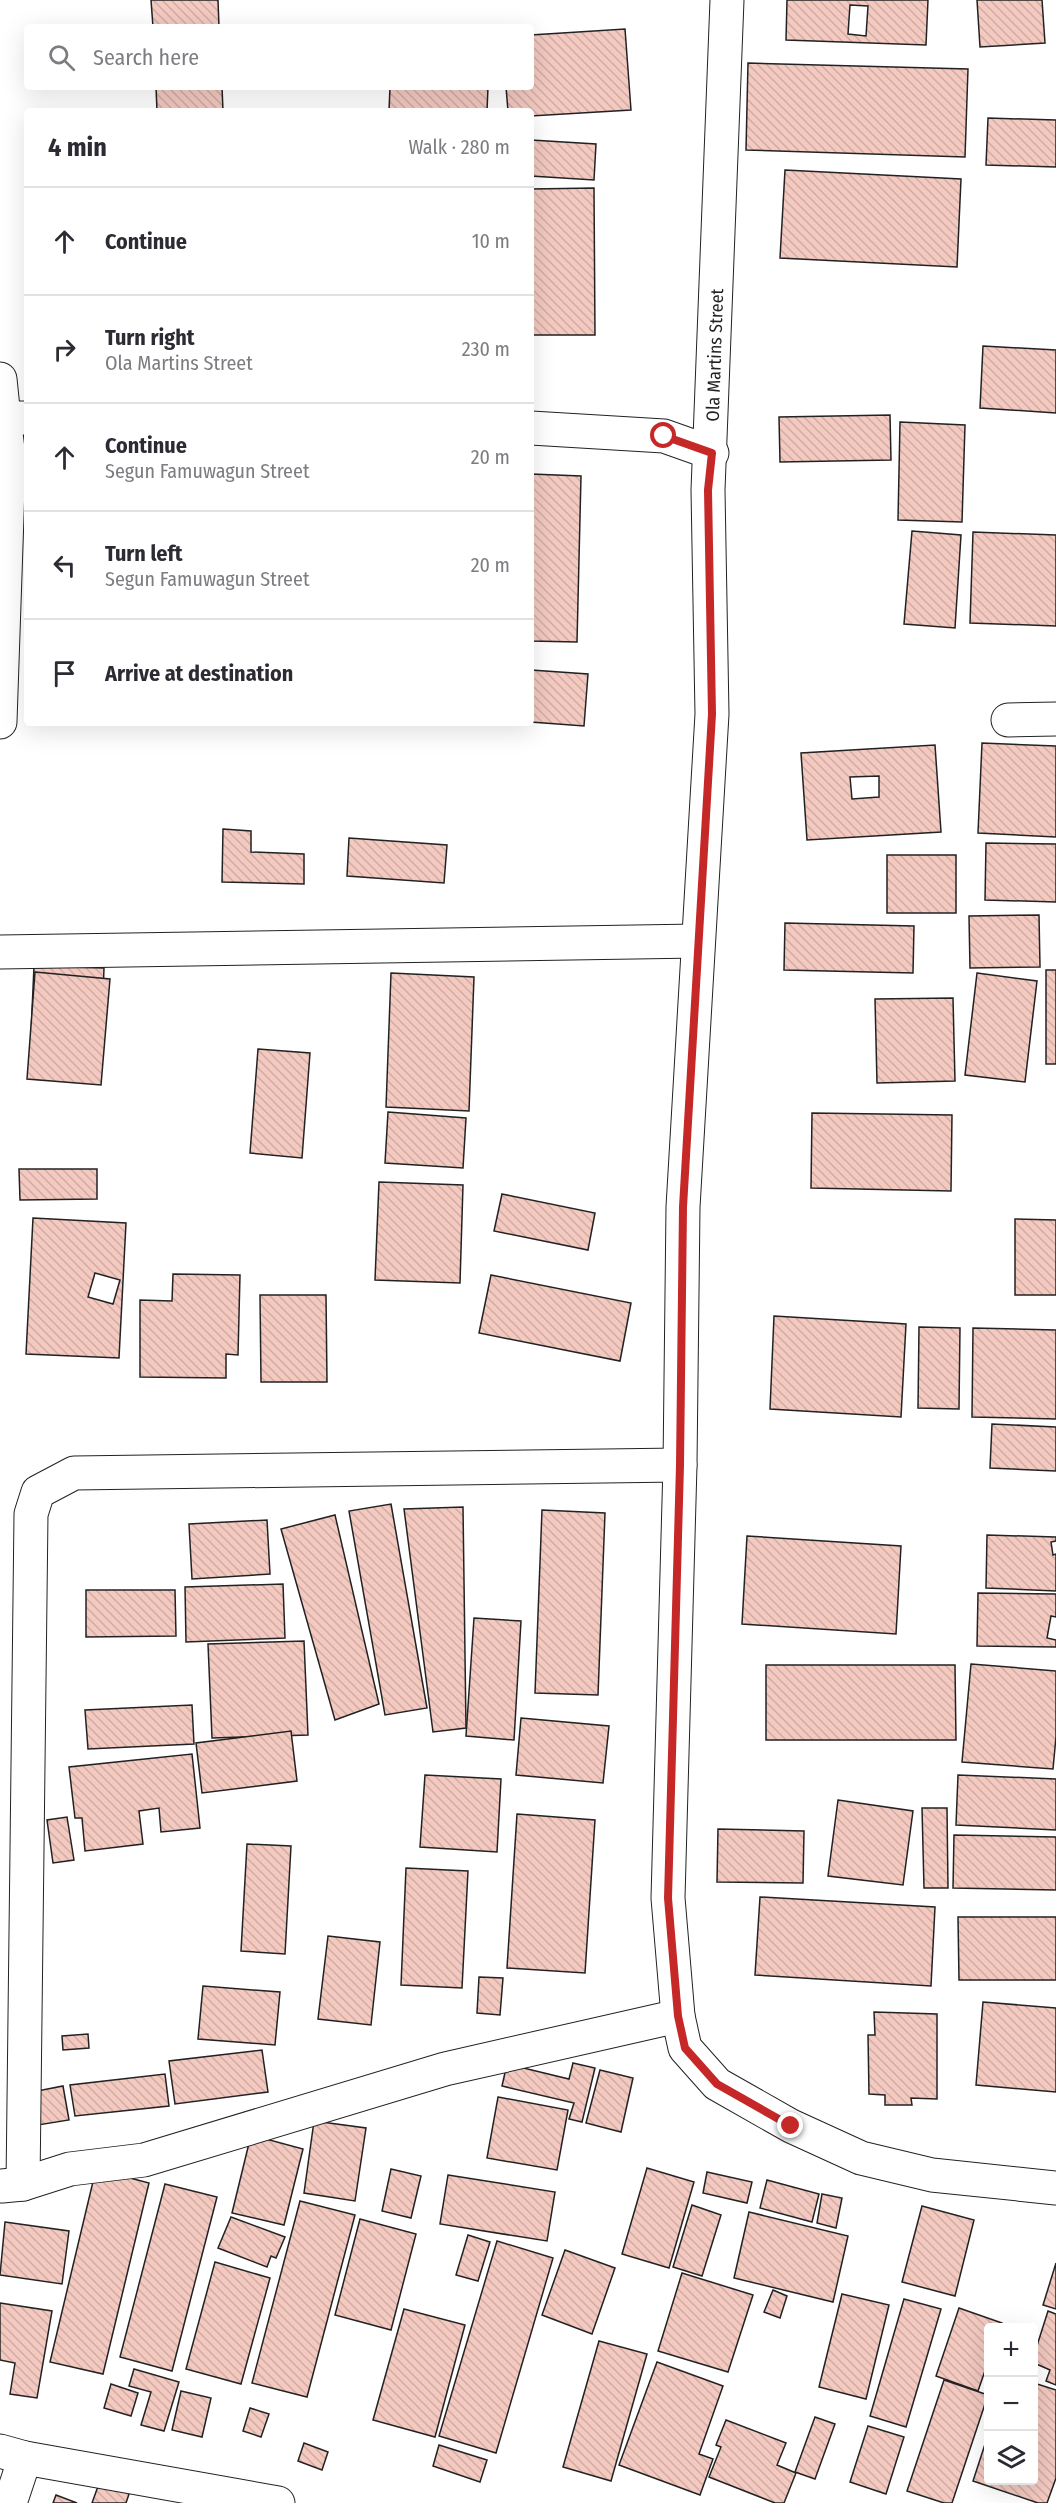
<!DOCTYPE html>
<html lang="en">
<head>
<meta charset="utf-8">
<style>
	:root { --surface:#fff; --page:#f2f2f3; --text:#2b2b33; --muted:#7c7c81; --line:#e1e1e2 }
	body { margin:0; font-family:"Fira Sans Condensed",sans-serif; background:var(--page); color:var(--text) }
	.controls { position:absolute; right:18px; bottom:18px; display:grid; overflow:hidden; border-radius:6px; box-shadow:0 6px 24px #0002 }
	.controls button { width:54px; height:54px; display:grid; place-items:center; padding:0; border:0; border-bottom:2px solid var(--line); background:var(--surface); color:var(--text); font:30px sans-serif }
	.stop { position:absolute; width:18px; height:18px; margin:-14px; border:4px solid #c62828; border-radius:50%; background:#fff }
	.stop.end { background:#c62828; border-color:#fff; box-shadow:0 2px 6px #0008 }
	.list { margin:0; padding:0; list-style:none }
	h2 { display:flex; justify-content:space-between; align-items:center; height:78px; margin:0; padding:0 24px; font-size:26px }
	h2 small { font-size:20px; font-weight:400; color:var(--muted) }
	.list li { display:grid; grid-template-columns:39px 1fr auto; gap:18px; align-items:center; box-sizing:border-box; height:108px; padding:0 24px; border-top:2px solid var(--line) }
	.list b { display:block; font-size:22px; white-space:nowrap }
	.list p { margin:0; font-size:20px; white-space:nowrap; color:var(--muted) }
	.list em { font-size:20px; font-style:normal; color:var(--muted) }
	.icon { flex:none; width:33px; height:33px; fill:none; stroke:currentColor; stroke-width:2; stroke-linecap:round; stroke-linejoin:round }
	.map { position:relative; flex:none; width:1056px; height:2503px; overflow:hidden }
	.search { position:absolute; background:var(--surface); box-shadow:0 6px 24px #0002; left:24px; top:24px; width:510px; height:66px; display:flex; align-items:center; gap:15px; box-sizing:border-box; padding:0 21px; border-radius:6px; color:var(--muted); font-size:22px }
	.panel { position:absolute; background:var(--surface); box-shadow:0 6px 24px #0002; left:24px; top:108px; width:510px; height:618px; border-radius:6px }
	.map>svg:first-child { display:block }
</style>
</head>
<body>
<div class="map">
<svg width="1056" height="2503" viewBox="0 0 1056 2503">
	<defs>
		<pattern id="building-back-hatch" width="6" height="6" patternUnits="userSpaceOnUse" patternTransform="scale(1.5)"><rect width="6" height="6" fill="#f3c9c0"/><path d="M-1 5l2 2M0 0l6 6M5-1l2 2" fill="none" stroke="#d0aca5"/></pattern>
	</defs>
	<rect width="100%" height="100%" fill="#fff"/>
	<!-- building -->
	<g fill="url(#building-back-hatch)" stroke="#222" stroke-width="1.5" fill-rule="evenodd">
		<path d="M151,0h67l1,27h-66z"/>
		<path d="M787,0h141l-2,45 -140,-5zM850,5l18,1 -2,30 -18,-2z"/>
		<path d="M977,0h65l3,43 -65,4z"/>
		<path d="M625,29l6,81 -100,6v-5h-23l-2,-24h25v-52z"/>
		<path d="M748,63l220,6 -3,88 -219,-7z"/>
		<path d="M156,87h66l1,24h-66z"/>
		<path d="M390,87h98l-1,24h-98z"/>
		<path d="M988,118l68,2v47l-70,-2z"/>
		<path d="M531,140l65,4 -2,36 -63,-4z"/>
		<path d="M785,170l176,9 -4,88 -177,-9z"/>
		<path d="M594,188l1,147h-64v-146z"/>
		<path d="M983,346l73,4v63l-76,-5z"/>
		<path d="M890,415l1,45 -111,2 -1,-45z"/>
		<path d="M900,422l65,3 -3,97 -64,-2z"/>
		<path d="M531,474l50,2 -4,166 -46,-1z"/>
		<path d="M912,531l49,4 -6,93 -51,-4z"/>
		<path d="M973,532l83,3v91l-86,-3z"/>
		<path d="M531,670l57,4 -4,52 -53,-4z"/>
		<rect x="253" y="723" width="97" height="1"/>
		<path d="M982,743l74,3v91l-78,-4z"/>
		<path d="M935,745l6,87 -134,8 -6,-87zM879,776v21l-27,2 -2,-22z"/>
		<path d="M223,829l28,2v21l53,2v30l-82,-2z"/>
		<path d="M349,838l98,7 -3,38 -97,-7z"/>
		<path d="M986,843l70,1v58l-71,-2z"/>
		<rect x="887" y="855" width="69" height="58"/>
		<path d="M1039,915l1,52 -70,1 -1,-52z"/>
		<path d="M785,923l129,3 -1,47 -129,-3z"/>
		<path d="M34,966l70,2 -4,114 -71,-3z"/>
		<rect x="1046" y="970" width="10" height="94"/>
		<path d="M35,972l75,7 -9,106 -74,-6z"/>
		<path d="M391,973l83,4 -5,134 -83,-4z"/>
		<path d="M977,973l60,8 -12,101 -60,-7z"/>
		<path d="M953,998l2,83 -78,2 -2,-84z"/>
		<path d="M258,1049l52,4 -8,105 -52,-5z"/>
		<path d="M388,1112l78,6 -3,50 -78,-5z"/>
		<path d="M812,1113l140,2 -1,76 -140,-3z"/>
		<path d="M19,1169h78v30l-77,1z"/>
		<path d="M379,1182l84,3 -3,98 -85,-3z"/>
		<path d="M502,1194l93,19 -7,37 -94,-19z"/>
		<path d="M33,1218l93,5 -7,135 -93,-4zM95,1273l25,7 -7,24 -25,-7z"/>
		<path d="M1015,1219l41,1v75h-41z"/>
		<path d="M173,1274l67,1 -2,80 -12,-1v24l-86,-1v-77l32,1z"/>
		<path d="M491,1275l140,28 -11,58 -141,-28z"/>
		<path d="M260,1295h66l1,87h-66z"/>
		<path d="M774,1316l132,8 -5,93 -131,-8z"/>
		<path d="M919,1327l41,1 -1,81 -41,-1z"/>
		<path d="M973,1328l83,2v89l-84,-2z"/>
		<path d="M992,1424l64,3v44l-66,-3z"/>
		<path d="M391,1504l36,204 -42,7 -36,-204z"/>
		<path d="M463,1507l3,221 -33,4 -29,-223z"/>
		<path d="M542,1510l63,3 -7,182 -63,-2z"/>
		<path d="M335,1515l44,189 -44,16 -54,-191z"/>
		<path d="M267,1520l3,54 -78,5 -3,-55z"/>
		<path d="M987,1535l69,2v4l-5,1 2,13 3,-1v37l-70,-3z"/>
		<path d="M747,1536l154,10 -5,88 -154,-10z"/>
		<path d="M283,1584l2,54 -99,4 -1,-55z"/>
		<path d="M86,1590h89l1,46 -90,1z"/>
		<path d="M978,1593l78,1v23l-5,-1 -4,22 9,2v7l-79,-1z"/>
		<path d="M474,1618l47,3 -7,119 -48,-4z"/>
		<path d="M304,1641l4,94 -96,3 -4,-94z"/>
		<path d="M971,1664l85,7v66l-3,32 -91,-7z"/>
		<path d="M766,1665h189l1,75h-190z"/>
		<path d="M192,1705l2,39 -106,5 -3,-39z"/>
		<path d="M521,1718l88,8 -6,57 -87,-8z"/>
		<path d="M291,1731l6,50 -95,12 -6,-50z"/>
		<path d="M192,1754l8,74 -39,4 -2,-24 -20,3 4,33 -58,7 -3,-33h-7l-6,-51z"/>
		<path d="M425,1775l76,4 -4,73 -77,-5z"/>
		<path d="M958,1775l98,4v51l-100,-5z"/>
		<path d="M838,1800l75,11 -10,74 -75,-9z"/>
		<path d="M922,1808h25l1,80h-24z"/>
		<path d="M517,1814l78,6 -10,153 -78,-5z"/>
		<path d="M67,1817l7,43 -21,3 -6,-43z"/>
		<path d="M718,1829l86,2 -1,52 -86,-1z"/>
		<path d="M954,1835l102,2v53l-103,-2z"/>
		<path d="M247,1844l44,2 -6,108 -44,-3z"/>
		<path d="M406,1868l62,3 -6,117 -61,-3z"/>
		<path d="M760,1897l175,10 -4,79 -176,-11z"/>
		<path d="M958,1917h98v63h-97z"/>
		<path d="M328,1936l52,6 -9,83 -53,-6z"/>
		<path d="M479,1977l24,1 -3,37 -23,-2z"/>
		<path d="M203,1986l77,6 -5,53 -77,-6z"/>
		<path d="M983,2002l73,6v84l-80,-7z"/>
		<path d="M874,2012l63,2v85l-26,-1 1,7h-27v-10l-16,-1 -1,-59h7z"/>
		<path d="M88,2034l1,14 -26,2 -1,-14z"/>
		<path d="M262,2050l6,42 -93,12 -6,-43z"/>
		<path d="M573,2063l22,5 -13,54 -13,-3 5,-16 -72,-17 5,-22 62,15z"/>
		<path d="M600,2070l33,8 -12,54 -35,-9z"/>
		<path d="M165,2074l4,32 -94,10 -5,-31z"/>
		<path d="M63,2086l6,34 -31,5 -6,-33z"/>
		<path d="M498,2097l70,13 -11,60 -70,-12z"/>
		<path d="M314,2121l52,7 -11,73 -51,-8z"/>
		<path d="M251,2135l52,14 -19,76 -52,-12z"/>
		<path d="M647,2168l47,14 -25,86 -47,-14z"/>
		<path d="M96,2169l53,14 -46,191 -53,-12z"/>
		<path d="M391,2169l30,7 -10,42 -29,-7z"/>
		<path d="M707,2172l45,10 -5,21 -44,-10z"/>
		<path d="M448,2175l107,17 -8,49 -107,-17z"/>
		<path d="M767,2180l52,14 -7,28 -52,-14z"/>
		<path d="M165,2184l52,13 -45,174 -52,-14z"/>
		<path d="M822,2194l20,4 -6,30 -19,-5z"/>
		<path d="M300,2201l55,14 -48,182 -55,-14z"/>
		<path d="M692,2205l29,10 -19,61 -29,-9z"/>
		<path d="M922,2206l52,14 -19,76 -53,-14z"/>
		<path d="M749,2212l99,24 -15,66 -99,-24z"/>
		<path d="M231,2217l54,20 -9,21 -5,-2 -4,11 -49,-19z"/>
		<path d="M360,2219l56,15 -25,96 -56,-15z"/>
		<path d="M5,2222l64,9 -7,53 -62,-9z"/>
		<path d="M468,2235l22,7 -12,39 -22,-6z"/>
		<path d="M497,2241l56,17 -57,195 -57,-17z"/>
		<path d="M565,2250l50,18 -23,66 -50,-19z"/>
		<path d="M215,2262l55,16 -29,106 -55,-15z"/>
		<path d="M1056,2263v46l-13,-4z"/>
		<path d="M682,2273l71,22 -25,77 -70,-21z"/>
		<path d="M773,2290l14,6 -7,22 -16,-6z"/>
		<path d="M842,2294l47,11 -23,94 -47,-12z"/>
		<path d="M904,2299l37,10 -35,118 -36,-11z"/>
		<path d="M0,2303l52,8 -15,87 -27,-4 5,-31 -15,-3z"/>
		<path d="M959,2308l43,15 -1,5h-13v34l-10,29 -42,-15z"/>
		<path d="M404,2309l61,16 -30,112 -62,-17z"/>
		<path d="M1048,2311l8,3v71l-10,-4 4,-11 -16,-7v-8z"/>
		<path d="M599,2341l48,13 -36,127 -48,-14z"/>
		<path d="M657,2362l66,24 -24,68 14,5 -13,36 -81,-30z"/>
		<path d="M134,2369l45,13 -15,49 -23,-6 10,-33 -22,-6z"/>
		<path d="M944,2380l44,15 -36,108h-8l-37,-12z"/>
		<path d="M1034,2383l22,7v88l-9,25h-9l-65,-22 15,-46v45h46z"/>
		<path d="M111,2384l27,9 -7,23 -27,-8z"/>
		<path d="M181,2391l30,7 -9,39 -30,-7z"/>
		<path d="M250,2408l19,6 -8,23 -18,-6z"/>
		<path d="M815,2417l20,7 -20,55 -20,-7z"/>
		<path d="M726,2420l60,23 -9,22 19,8 -12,30h-9l-66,-26 12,-30 -5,-2z"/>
		<path d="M868,2426l36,11 -18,57 -36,-12z"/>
		<path d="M304,2443l24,9 -6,18 -24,-9z"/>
		<path d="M439,2445l48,15 -7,22 -47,-16z"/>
		<path d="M101,2478l30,10 -5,15h-34z"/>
		<path d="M56,2495l21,8h-24z"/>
	</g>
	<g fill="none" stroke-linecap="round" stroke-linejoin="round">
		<!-- minor casing -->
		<g stroke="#222" stroke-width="35">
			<g id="minor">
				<path d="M727,0l-19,490 4,224 -29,493 -3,258 -12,433 10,118 7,32 32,36 74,42 70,32 71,17 124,13"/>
				<path d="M0,379l4,39"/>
				<path d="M531,428l133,8 48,17"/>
				<path d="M1008,720l48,-1"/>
				<path d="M0,722l9,-265 -5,-39h23"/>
				<path d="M0,952l698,-11"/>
				<path d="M23,2184l8,-670 7,-22 36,-19 606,-8"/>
				<path d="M2,2186l21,-2 47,-15 74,-9 301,-91 233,-53"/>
				<path d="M0,2451l25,7 253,45"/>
				<path d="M10,2503l15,-45"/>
			</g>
		</g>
		<!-- minor -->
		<use href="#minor" stroke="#fff" stroke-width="33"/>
	</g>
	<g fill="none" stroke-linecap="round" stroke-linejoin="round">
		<!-- route -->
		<path stroke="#c62828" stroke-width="8" d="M664,436l48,17 -4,37 4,224 -29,493 -3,258 -12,433 10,118 7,32 32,36 74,42"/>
	</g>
	<g text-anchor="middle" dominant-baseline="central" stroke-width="4.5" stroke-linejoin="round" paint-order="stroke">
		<!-- street labels -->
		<g font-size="18" fill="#222" stroke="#fff">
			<text transform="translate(715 355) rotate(-88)">Ola Martins Street</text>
		</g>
	</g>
</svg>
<div class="controls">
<button>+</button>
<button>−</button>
<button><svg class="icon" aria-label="layers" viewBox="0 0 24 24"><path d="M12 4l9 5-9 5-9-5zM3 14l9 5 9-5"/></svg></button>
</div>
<div class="stop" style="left:664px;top:436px"></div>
<div class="stop end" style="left:791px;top:2126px"></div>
<div class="search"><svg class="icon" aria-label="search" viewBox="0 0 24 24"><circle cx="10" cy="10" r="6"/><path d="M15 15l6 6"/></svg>Search here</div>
<section class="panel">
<h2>4 min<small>Walk · 280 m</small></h2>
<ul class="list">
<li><svg class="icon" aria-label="ahead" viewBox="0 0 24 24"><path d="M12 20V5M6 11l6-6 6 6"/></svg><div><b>Continue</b></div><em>10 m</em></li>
<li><svg class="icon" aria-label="right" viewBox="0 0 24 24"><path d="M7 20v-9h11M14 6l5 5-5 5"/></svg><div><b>Turn right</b><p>Ola Martins Street</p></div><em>230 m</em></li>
<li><svg class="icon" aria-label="ahead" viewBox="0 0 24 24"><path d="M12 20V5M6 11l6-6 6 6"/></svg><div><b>Continue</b><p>Segun Famuwagun Street</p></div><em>20 m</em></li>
<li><svg class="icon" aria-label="left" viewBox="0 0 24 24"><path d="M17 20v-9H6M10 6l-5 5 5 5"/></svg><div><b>Turn left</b><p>Segun Famuwagun Street</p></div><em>20 m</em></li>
<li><svg class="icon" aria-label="arrive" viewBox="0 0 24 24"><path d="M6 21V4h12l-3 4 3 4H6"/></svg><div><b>Arrive at destination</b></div></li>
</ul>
</section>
</div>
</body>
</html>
